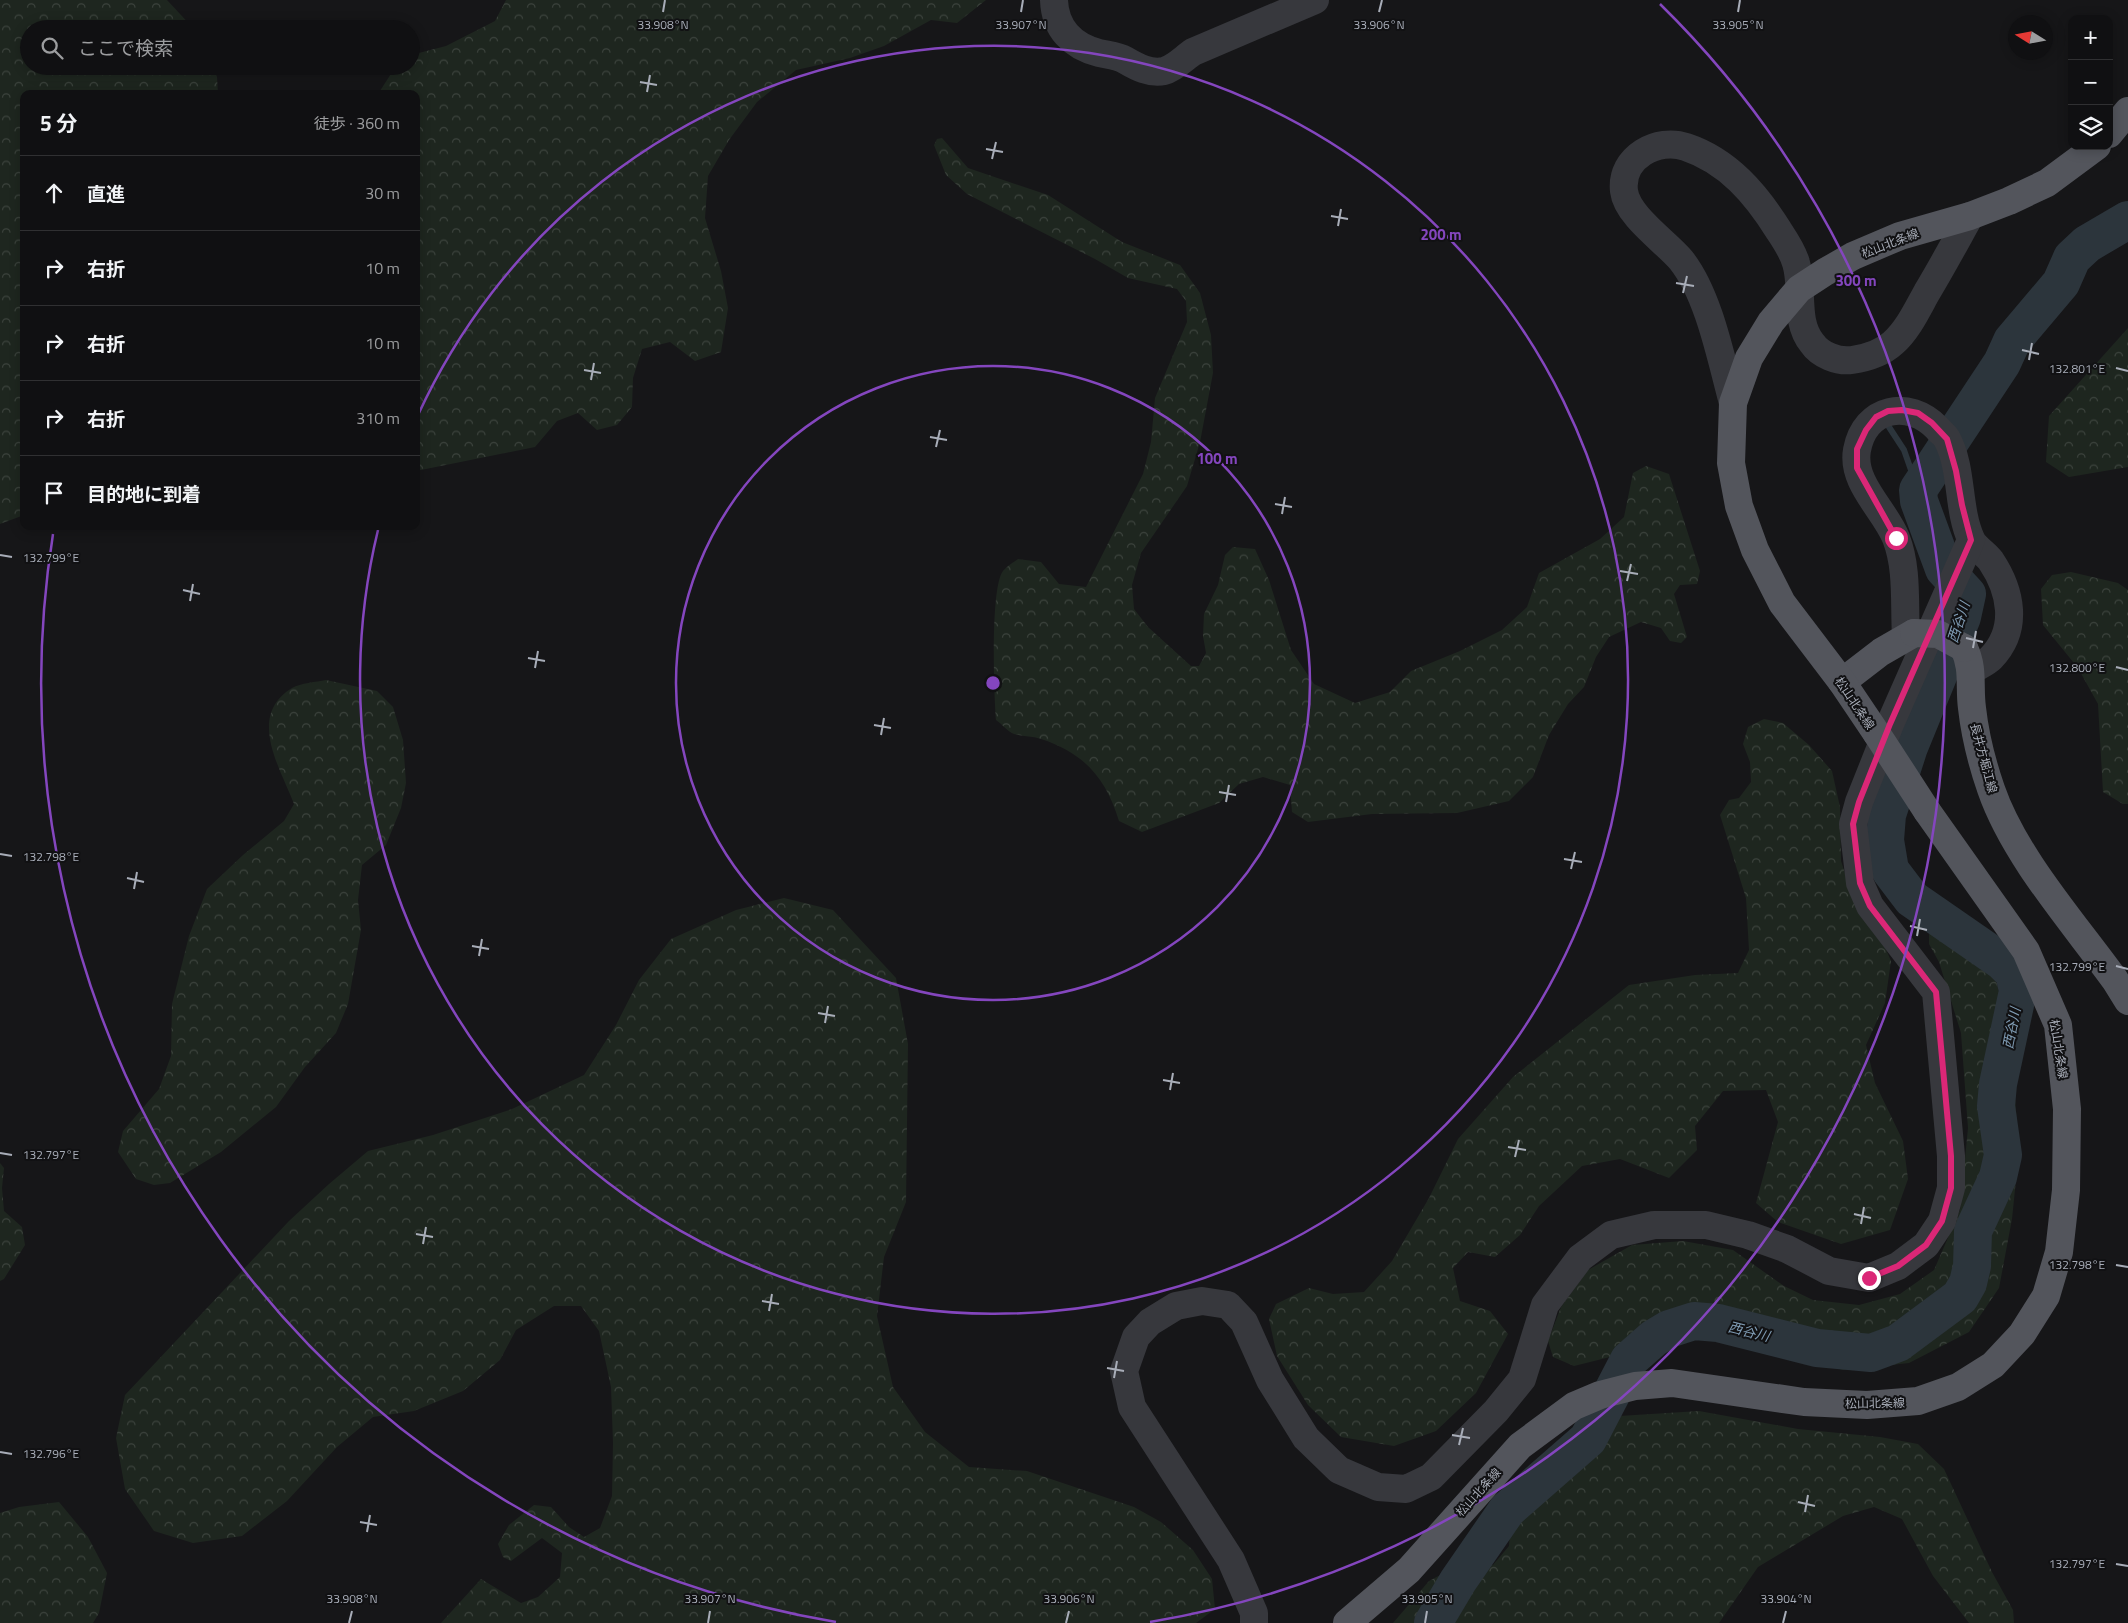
<!DOCTYPE html>
<html lang="ja">
<head>
<meta charset="utf-8">
<style>
	:root { --surface:#101012; --page:#1e1e20; --text:#f1f3f6; --muted:#9c9d9f; --line:#303032 }
	body { margin:0; font-family:"Titillium Web","Noto Sans JP",sans-serif; background:var(--page); color:var(--text) }
	.controls { position:absolute; right:15px; top:15px; display:grid; overflow:hidden; border-radius:10px; box-shadow:0 2px 12px #0003 }
	.controls button { width:45px; height:45px; display:grid; place-items:center; padding:0; border:0; border-bottom:1px solid var(--line); background:var(--surface); color:var(--text); font:25px sans-serif }
	.compass { position:absolute; left:2008px; top:15px; width:45px; height:45px; border-radius:50%; background:var(--surface); box-shadow:0 2px 12px #0003; rotate:281deg }
	.stop { position:absolute; width:15px; height:15px; margin:-11px; border:4px solid #db2777; border-radius:50%; background:#fff }
	.stop.end { background:#db2777; border-color:#fff; box-shadow:0 1px 5px #0008 }
	.list { margin:0; padding:0; list-style:none }
	h2 { display:flex; justify-content:space-between; align-items:center; height:65px; margin:0; padding:0 20px; font-size:21px }
	h2 small { font-size:16px; font-weight:400; color:var(--muted) }
	.list li { display:grid; grid-template-columns:32px 1fr auto; gap:15px; align-items:center; box-sizing:border-box; height:75px; padding:0 20px; border-top:1px solid var(--line) }
	.list b { display:block; font-size:19px; white-space:nowrap }
	.list em { font-size:16px; font-style:normal; color:var(--muted) }
	.icon { flex:none; width:28px; height:28px; fill:none; stroke:currentColor; stroke-width:2; stroke-linecap:round; stroke-linejoin:round }
	.map { position:relative; flex:none; width:2128px; height:1623px; overflow:hidden }
	.search { position:absolute; background:var(--surface); box-shadow:0 2px 12px #0003; left:20px; top:20px; width:400px; height:55px; display:flex; align-items:center; gap:12px; box-sizing:border-box; padding:0 18px; border-radius:28px; color:var(--muted); font-size:19px }
	.panel { position:absolute; background:var(--surface); box-shadow:0 2px 12px #0003; left:20px; top:90px; width:400px; height:440px; border-radius:10px }
	.map>svg:first-child { display:block }
</style>
</head>
<body>
<div class="map">
<svg width="2128" height="1623" viewBox="0 0 2128 1623">
	<defs>
		<pattern id="forest-crowns" width="20" height="18" patternUnits="userSpaceOnUse" patternTransform="scale(1.25)"><rect width="20" height="18" fill="#1e261f"/><path d="M2 6a3 3 0 1 1 6 0M12 15a3 3 0 1 1 6 0" fill="none" stroke="#3c433d"/></pattern>
	</defs>
	<rect width="100%" height="100%" fill="#161618"/>
	<!-- forest -->
	<g fill="url(#forest-crowns)">
		<path d="M0,0h167l27,29h-165v37h184l4,11 1,17h-194v421l-24,9z"/>
		<path d="M506,0h480l-29,23 -26,-3 -47,26 -34,12 -54,12 -39,32 -28,38 -21,36 -3,42 16,53 7,37 -7,44 -26,9 -25,-19 -28,7 -9,29 -1,29 -15,18 -20,5 -19,-17 -21,8 -22,26 -119,24v-377h-38l18,-28h15v-11l35,-9 49,-25z"/>
		<path d="M942,138l26,30 80,27 74,47 58,23 20,28 11,42 2,38 -13,69 -13,44 -46,67 -9,32 2,24 14,18 43,39h8l7,-13 -3,-17 1,-22 14,-29 7,-30 8,-8 22,2 14,31 22,70 23,34 41,19 35,-11 21,-21 49,-20 42,-21 25,-23 12,-34 61,-34 24,-22 9,-44 13,-7 23,8 31,97 -3,13 -17,1 -6,9 13,43 -6,6 -11,-2 -9,-13 -20,-6 -32,15 -13,20 -12,30 -16,17 -19,31 -16,42 -24,24 -52,12 -85,1 -64,8 -16,-10 -2,-27 -27,-8 -24,7 -20,19 -77,29 -23,-11c-13,-43 -35,-68 -78,-82 -9,-3 -18,-2 -27,-5 -6,-2 -12,-10 -18,-14 -2,-25 -6,-132 7,-149 4,-5 11,-9 15,-12l23,3 18,22 27,3 57,-113 8,-32 4,-44 32,-76 -1,-21 -9,-12 -49,-11 -33,-19 -128,-65 -21,-19 -12,-30 3,-6z"/>
		<path d="M2128,328v139l-59,10 -23,-15 3,-46z"/>
		<path d="M2071,572l47,11 10,7v214h-5l-20,-12 -5,-88 -20,-36 -35,-43 -2,-36 11,-14z"/>
		<path d="M326,680l51,11 16,16 10,33 3,43 -5,25 -15,37 -24,20 -4,35 3,30 -13,74 -12,29 -31,34 -29,40 -55,45 -51,31 -16,2 -18,-6 -18,-27 5,-21 36,-42 12,-33 1,-52 17,-68 18,-47 36,-34 41,-34 10,-17c-13,-35 -48,-88 -2,-116 9,-5 24,-6 34,-8z"/>
		<path d="M1764,719l19,4 26,22 23,26 8,36 1,54 13,39 27,38 10,23 -6,42 -19,42 9,38 28,58 5,38 -18,51 -49,14 -63,-22 -22,-19 22,-81 -12,-32 -43,1 -28,35 2,24 -28,28 -49,-19 -38,7 -43,40 -19,29 -25,22 -27,-5 -15,16 7,33 30,10 18,23 -32,59 -40,38 -42,15 -53,-9 -33,-32 -31,-49 -8,-37 7,-15 33,-16 24,6 31,-2 28,-31 37,-63 29,-59 55,-62 116,-92 66,-10 43,-2 11,-23 -3,-52 -26,-83 9,-15 10,-2 12,-16 -1,-20 -7,-18 5,-17z"/>
		<path d="M784,898l49,12 63,68 12,66 -2,158 -22,55 -7,59 16,71 32,45 44,35 58,4 107,36 27,15 32,28 19,29 3,30 -19,14h-755l40,-44 40,24 17,-6 22,-20 2,-24 -20,-15 -31,23 -8,-4 -5,-13 11,-19 25,-20 17,2 18,20 15,10 16,-9 12,-32 1,-53 -2,-56 -12,-56 -18,-25h-27l-38,24 -16,30 -37,31 -49,20 -41,6 -36,30 -50,54 -45,35 -49,7 -39,-12 -29,-42 -9,-51 9,-43 164,-174 40,-37 39,-33 65,-16 79,-26 72,-34 32,-50 23,-45 32,-41 65,-29z"/>
		<path d="M1939,916l21,3 21,22 16,43 12,51 6,63 4,52 -7,69 -13,69 -30,44 -60,31 -66,7 -58,-18 -76,-14 -51,7 -84,21 -21,-9 -5,-16 13,-34 27,-37 44,-25 51,-4 50,9 51,36 29,14 46,5 41,-11 34,-24 26,-60 8,-82 -7,-95 -22,-71 -10,-18v-20z"/>
		<path d="M0,1163l4,5 -2,20 2,23 18,16 3,18 -21,34 -4,2z"/>
		<path d="M1699,1411l99,18 82,8 38,7 26,25 48,103 21,38 1,13h-45l-36,-47 -31,-57 -28,-12 -31,9 -85,51 -39,56h-326l36,-42 32,-17 32,1 16,-19 3,-45 48,-54 59,-31z"/>
		<path d="M59,1502l29,35 19,36 -8,40 -6,10h-93v-110l19,-6z"/>
	</g>
	<g fill="none" stroke-linecap="round" stroke-linejoin="round">
		<!-- stream -->
		<path stroke="#2c353c" stroke-width="6" d="M1889,427l15,23 14,40"/>
		<!-- river -->
		<path stroke="#2c353c" stroke-width="38" d="M1433,1623l25,-42 49,-71 81,-71 41,-79 25,-22 15,-9 25,-8 24,2 99,25 54,5 27,-10 62,-46 8,-14 4,-17 1,-35 25,-54 5,-22 -7,-49 2,-22 20,-93 -4,-18 -11,-11 -91,-63 -22,-29 -5,-30 2,-25 22,-68 53,-130 5,-23 -23,-25 -25,-68 -1,-11 84,-127 10,-22 49,-58 11,-25 15,-14 41,-24"/>
		<!-- minor -->
		<g stroke="#37383d" stroke-width="28">
			<path d="M1054,0c1,29 18,46 45,53 8,2 19,3 26,7 12,7 25,14 39,11 11,-3 20,-13 29,-19l122,-52"/>
			<path d="M1733,403c-12,-44 -24,-108 -52,-143 -15,-18 -54,-44 -57,-69 -4,-34 34,-54 62,-44 42,14 70,47 93,84 6,9 14,21 17,32 8,26 -2,58 16,80 8,12 26,19 40,17 14,-2 30,-7 41,-17 15,-13 25,-35 34,-51 15,-25 29,-51 43,-76"/>
			<path d="M1906,636c-2,-32 2,-67 -10,-98 -11,-28 -45,-55 -39,-88 8,-43 52,-51 80,-22 3,4 8,7 10,11 16,30 10,69 24,100 3,8 14,14 20,22 20,30 28,68 0,97 -5,5 -13,8 -19,12"/>
			<path d="M1254,1623v-10l-23,-53 -99,-153 -8,-36 12,-34 14,-15 26,-16 26,-5 26,4 16,17 26,58 36,58 33,32 39,17 28,2 25,-12 65,-66 26,-32 23,-74 35,-47 31,-23 43,-10h52l42,10 39,14 42,22 40,7 29,-12 28,-21 16,-24 9,-33v-32l-15,-164 -66,-86 -10,-23 -7,-59 6,-22 31,-78 81,-184"/>
		</g>
		<!-- major -->
		<g stroke="#53555c" stroke-width="28">
			<path d="M2109,134l19,-23"/>
			<path d="M1964,648c10,21 5,38 8,60 3,27 10,55 19,81 23,67 82,133 124,191l13,21"/>
			<path d="M1842,682l39,-30 33,-19"/>
			<path d="M1877,734l-35,-52 -60,-79 -27,-53 -16,-44 -8,-43 2,-60 16,-45 22,-36 28,-33 26,-17 28,-16 47,-20 70,-20 39,-15 38,-18 50,-37"/>
			<path d="M1347,1623l62,-53 111,-124 54,-40 26,-11 35,-9 37,-3 132,19 63,3 51,-4 40,-14 35,-22 29,-31 24,-38 13,-44 7,-62 1,-81 -9,-84 -32,-74 -99,-140"/>
		</g>
		<!-- major-bridge -->
		<g stroke="#53555c" stroke-width="28">
			<path d="M1914,633l24,1 26,14"/>
			<path d="M1877,734l50,77"/>
		</g>
	</g>
	<g fill="none" stroke-linecap="round" stroke-linejoin="round">
		<!-- route -->
		<path stroke="#db2777" stroke-width="6" d="M1869,1278l29,-12 28,-21 16,-24 9,-33v-32l-15,-164 -66,-86 -10,-23 -7,-59 6,-22 31,-78 81,-184 -9,-35 -6,-34 -9,-32 -15,-16 -14,-10 -16,-3 -14,1 -12,6 -10,13 -9,19v19l39,70"/>
	</g>
	<!-- ticks -->
	<path fill="none" stroke="#a8adb8" stroke-width="2" d="M663,12l2,-12M1021,12l2,-12M1379,12l3,-12M1738,12l2,-12M640,82l17,3M647,92l3,-17M986,149l17,3M992,159l4,-17M1331,216l17,3M1338,226l3,-17M1676,283l18,3M1683,293l4,-17M2022,350l17,4M2029,360l3,-17M2116,368l12,3M584,370l17,3M591,380l3,-17M930,437l17,3M936,447l4,-17M1275,504l17,3M1282,514l3,-17M0,555l12,2M1620,571l18,3M1627,581l4,-17M183,590l17,4M190,601l3,-17M1966,638l17,4M1973,648l3,-17M528,658l17,3M2116,667l12,3M535,668l3,-17M874,725l17,3M881,735l3,-17M1219,792l17,3M1226,802l3,-17M0,854l12,2M1564,859l18,3M1571,869l4,-17M127,878l17,4M134,889l3,-17M1910,926l17,4M1917,936l3,-17M472,946l17,3M479,956l3,-17M2116,966l12,3M818,1013l17,3M825,1023l3,-17M1163,1080l17,3M1170,1090l3,-17M1508,1147l18,3M0,1153l12,2M1515,1157l4,-17M1854,1214l17,4M1861,1224l3,-17M416,1234l17,3M423,1244l3,-17M2116,1265l12,2M762,1301l17,3M769,1311l3,-17M1107,1368l17,3M1114,1378l3,-17M1452,1435l18,3M1459,1445l4,-17M0,1452l12,2M1798,1502l17,4M1805,1512l3,-17M360,1522l17,3M367,1532l3,-17M2116,1564l12,2M349,1623l3,-12M708,1623l2,-12M1066,1623l3,-12M1425,1623l2,-12M1783,1623l3,-12"/>
	<!-- distance rings -->
	<g fill="none" stroke="#8446be" stroke-width="2.5">
		<circle cx="993" cy="683" r="317"/>
		<path d="M418 415A634 634 0 1 1 378 530"/>
		<path d="M836 1622A952 952 0 0 1 53 534M1660 4A952 952 0 0 1 1150 1622"/>
	</g>
	<g text-anchor="middle" dominant-baseline="central" stroke-width="4" stroke-linejoin="round" paint-order="stroke">
		<!-- street labels -->
		<g font-size="12" fill="#a8adb8" stroke="#111113">
			<text transform="translate(1890 243) rotate(-21)">松山北条線</text>
			<text transform="translate(1855 703) rotate(56)">松山北条線</text>
			<text transform="translate(1984 758) rotate(75)">長井方堀江線</text>
			<text transform="translate(2059 1049) rotate(81)">松山北条線</text>
			<text transform="translate(1875 1403) rotate(-1)">松山北条線</text>
			<text transform="translate(1478 1492) rotate(-48)">松山北条線</text>
		</g>
		<!-- water labels -->
		<g font-size="14" font-style="italic" fill="#7f9bb3" stroke="#111113">
			<text transform="translate(1958 622) rotate(-72)">西谷川</text>
			<text transform="translate(2011 1028) rotate(-79)">西谷川</text>
			<text transform="translate(1749 1331) rotate(14)">西谷川</text>
		</g>
	</g>
	<g font-size="12" text-anchor="middle" fill="#a8adb8" stroke="#111113" stroke-width="4" stroke-linejoin="round" paint-order="stroke">
		<text x="663" y="29">33.908°N</text>
		<text x="1021" y="29">33.907°N</text>
		<text x="1379" y="29">33.906°N</text>
		<text x="1738" y="29">33.905°N</text>
		<text x="2077" y="373">132.801°E</text>
		<text x="51" y="562">132.799°E</text>
		<text x="2077" y="672">132.800°E</text>
		<text x="51" y="861">132.798°E</text>
		<text x="2077" y="971">132.799°E</text>
		<text x="51" y="1159">132.797°E</text>
		<text x="2077" y="1269">132.798°E</text>
		<text x="51" y="1458">132.796°E</text>
		<text x="2077" y="1568">132.797°E</text>
		<text x="352" y="1603">33.908°N</text>
		<text x="710" y="1603">33.907°N</text>
		<text x="1069" y="1603">33.906°N</text>
		<text x="1427" y="1603">33.905°N</text>
		<text x="1786" y="1603">33.904°N</text>
	</g>
	<circle cx="993" cy="683" r="8" fill="#8446be" stroke="#111113" stroke-width="2.5"/>
	<g font-size="15" text-anchor="middle" font-weight="bold" fill="#8446be" stroke="#111113" stroke-width="4" stroke-linejoin="round" paint-order="stroke">
		<text x="1441" y="240">200 m</text>
		<text x="1856" y="286">300 m</text>
		<text x="1217" y="464">100 m</text>
	</g>
</svg>
<div class="controls">
<button>+</button>
<button>−</button>
<button><svg class="icon" aria-label="layers" viewBox="0 0 24 24"><path d="M12 4l9 5-9 5-9-5zM3 14l9 5 9-5"/></svg></button>
</div>
<svg class="compass" viewBox="-18 -18 36 36"><path d="M0-13l5 13h-10z" fill="#e53935"/><path d="M0 13l5-13h-10z" fill="#9c9d9f"/></svg>
<div class="stop" style="left:1896px;top:538px"></div>
<div class="stop end" style="left:1869px;top:1278px"></div>
<div class="search"><svg class="icon" aria-label="search" viewBox="0 0 24 24"><circle cx="10" cy="10" r="6"/><path d="M15 15l6 6"/></svg>ここで検索</div>
<section class="panel">
<h2>5 分<small>徒歩 · 360 m</small></h2>
<ul class="list">
<li><svg class="icon" aria-label="ahead" viewBox="0 0 24 24"><path d="M12 20V5M6 11l6-6 6 6"/></svg><div><b>直進</b></div><em>30 m</em></li>
<li><svg class="icon" aria-label="right" viewBox="0 0 24 24"><path d="M7 20v-9h11M14 6l5 5-5 5"/></svg><div><b>右折</b></div><em>10 m</em></li>
<li><svg class="icon" aria-label="right" viewBox="0 0 24 24"><path d="M7 20v-9h11M14 6l5 5-5 5"/></svg><div><b>右折</b></div><em>10 m</em></li>
<li><svg class="icon" aria-label="right" viewBox="0 0 24 24"><path d="M7 20v-9h11M14 6l5 5-5 5"/></svg><div><b>右折</b></div><em>310 m</em></li>
<li><svg class="icon" aria-label="arrive" viewBox="0 0 24 24"><path d="M6 21V4h12l-3 4 3 4H6"/></svg><div><b>目的地に到着</b></div></li>
</ul>
</section>
</div>
</body>
</html>
